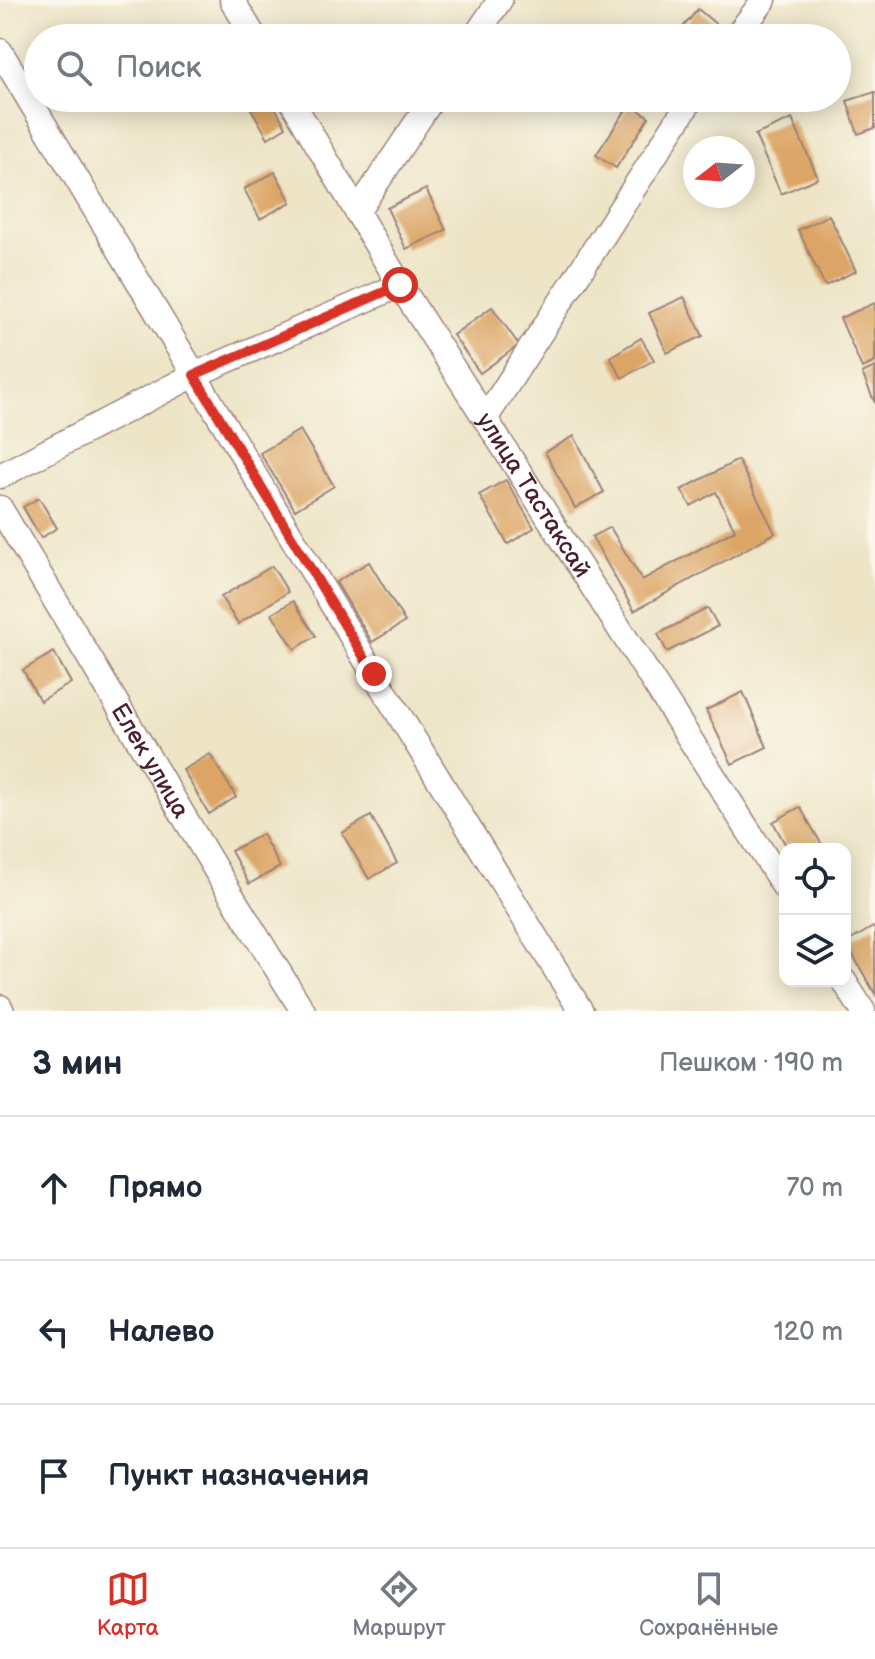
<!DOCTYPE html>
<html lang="ru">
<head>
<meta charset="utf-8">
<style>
	:root { --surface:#fff; --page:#f2f2f3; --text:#1f2937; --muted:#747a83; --line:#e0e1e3; --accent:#d93025 }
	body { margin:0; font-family:"Balsamiq Sans",sans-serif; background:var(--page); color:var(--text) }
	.controls { position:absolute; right:24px; bottom:24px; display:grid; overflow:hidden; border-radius:16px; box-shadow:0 4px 20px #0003 }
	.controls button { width:72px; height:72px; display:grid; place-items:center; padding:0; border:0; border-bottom:2px solid var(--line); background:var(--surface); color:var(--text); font:40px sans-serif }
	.compass { position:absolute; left:683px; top:136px; width:72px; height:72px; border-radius:50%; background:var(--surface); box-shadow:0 4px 20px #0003; rotate:253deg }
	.stop { position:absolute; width:24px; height:24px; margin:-18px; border:6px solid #d93025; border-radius:50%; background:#fff }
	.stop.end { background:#d93025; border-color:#fff; box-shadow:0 2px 8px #0008 }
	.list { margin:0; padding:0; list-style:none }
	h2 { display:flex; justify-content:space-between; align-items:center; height:104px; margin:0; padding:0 32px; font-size:34px }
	h2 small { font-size:26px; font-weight:400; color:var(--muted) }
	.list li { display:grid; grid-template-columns:52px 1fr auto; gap:24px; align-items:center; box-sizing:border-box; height:144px; padding:0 32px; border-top:2px solid var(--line) }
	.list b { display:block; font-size:30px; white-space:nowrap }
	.list em { font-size:26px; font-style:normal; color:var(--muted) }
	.icon { flex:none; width:44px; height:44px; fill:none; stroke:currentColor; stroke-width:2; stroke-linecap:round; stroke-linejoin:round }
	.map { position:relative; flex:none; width:875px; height:1011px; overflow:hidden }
	.search { position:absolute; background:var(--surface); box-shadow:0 4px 20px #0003; left:24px; right:24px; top:24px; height:88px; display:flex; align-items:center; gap:20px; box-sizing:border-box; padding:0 28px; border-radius:44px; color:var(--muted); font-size:30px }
	.sheet { height:536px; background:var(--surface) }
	nav { display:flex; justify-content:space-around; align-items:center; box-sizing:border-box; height:112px; border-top:2px solid var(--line); background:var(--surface); font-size:22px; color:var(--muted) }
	nav a { display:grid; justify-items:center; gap:4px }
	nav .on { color:var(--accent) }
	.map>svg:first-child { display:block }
</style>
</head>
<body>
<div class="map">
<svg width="875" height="1011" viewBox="0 0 875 1011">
	<rect width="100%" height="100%" fill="#fbf7ec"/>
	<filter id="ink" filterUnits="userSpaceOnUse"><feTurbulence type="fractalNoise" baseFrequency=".0125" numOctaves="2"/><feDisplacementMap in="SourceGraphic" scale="16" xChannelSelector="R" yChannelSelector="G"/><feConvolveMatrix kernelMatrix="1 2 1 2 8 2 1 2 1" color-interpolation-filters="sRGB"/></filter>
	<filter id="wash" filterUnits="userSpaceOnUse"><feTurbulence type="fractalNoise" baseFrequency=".006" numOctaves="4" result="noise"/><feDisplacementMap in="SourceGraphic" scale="32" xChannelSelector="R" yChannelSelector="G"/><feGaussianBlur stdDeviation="1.8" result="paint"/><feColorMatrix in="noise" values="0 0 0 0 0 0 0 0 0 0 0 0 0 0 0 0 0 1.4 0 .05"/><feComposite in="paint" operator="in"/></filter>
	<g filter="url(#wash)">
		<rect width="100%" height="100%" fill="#eee5c7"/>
		<g id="blocks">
			<!-- building -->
			<g fill="#dca565">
				<path d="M698,9l20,17 -10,12h-22l-7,-6z"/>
				<path d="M875,92v36l-17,6 -11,-33z"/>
				<path d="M245,98h25l16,29 -18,11z"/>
				<path d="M630,104l19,13 -33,51 -20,-13z"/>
				<path d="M792,119l26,59 -37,16 -26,-59z"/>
				<path d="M275,172l16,30 -31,17 -16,-30z"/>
				<path d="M426,189l20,41 -40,19 -19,-41z"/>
				<path d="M829,215l27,56 -31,15 -27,-56z"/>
				<path d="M684,297l19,39 -36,17 -18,-40z"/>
				<path d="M875,303v59l-13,6 -22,-50z"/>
				<path d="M492,307l27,38 -39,28 -27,-38z"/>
				<path d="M641,338l13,22 -32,18 -12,-21z"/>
				<path d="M875,367v36l-13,-30z"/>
				<path d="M300,430l34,56 -39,24 -35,-57z"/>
				<path d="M574,436l30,56 -29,16 -30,-56z"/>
				<path d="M738,460l37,73 -141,78 -42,-74 18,-10 32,53 93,-50 -19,-38 -25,14 -10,-16z"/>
				<path d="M506,480l28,48 -26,16 -29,-49z"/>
				<path d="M39,498l18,30 -16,10 -18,-31z"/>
				<path d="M369,562l36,60 -33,20 -36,-60z"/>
				<path d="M272,566l16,26 -50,32 -17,-27z"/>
				<path d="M293,601l23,35 -21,13 -23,-35z"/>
				<path d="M708,608l10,18 -51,26 -9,-18z"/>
				<path d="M54,652l17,31 -31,18 -17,-31z"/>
				<path d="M743,692l24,55 -35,17 -26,-54z"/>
				<path d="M210,754l26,43 -27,17 -26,-44z"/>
				<path d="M800,807l22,38 -7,4h-27l-15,-27z"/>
				<path d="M371,816l26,47 -28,16 -27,-46z"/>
				<path d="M262,834l18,33 -31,17 -18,-33z"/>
				<path d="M873,927l2,3v64l-29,-51z"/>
			</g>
		</g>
	</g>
	<g filter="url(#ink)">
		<use href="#blocks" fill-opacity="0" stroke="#9c8279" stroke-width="2"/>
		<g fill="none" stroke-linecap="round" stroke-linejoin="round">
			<!-- street casing -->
			<g stroke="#9c8279" stroke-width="27">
				<g id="street">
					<path d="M232,0l23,38"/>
					<path d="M474,38l26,-38"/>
					<path d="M735,38l29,-38"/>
					<path d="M0,51l374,623 207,337"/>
					<path id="s1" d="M290,98l110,187 385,603"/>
					<path d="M357,212l76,-114"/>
					<path d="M485,419l207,-321"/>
					<path d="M0,476l194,-101 206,-90"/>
					<path id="s2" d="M0,508l220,369 83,134"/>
					<path d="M844,981l19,30"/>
					<path d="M0,1007l2,4"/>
				</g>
			</g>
			<!-- street -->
			<use href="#street" stroke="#fff" stroke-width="24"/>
		</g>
	</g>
	<g fill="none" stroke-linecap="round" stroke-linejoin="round" filter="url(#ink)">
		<!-- route -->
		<path stroke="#d93025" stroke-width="10" d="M374,674l-180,-299 206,-90"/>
	</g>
	<g text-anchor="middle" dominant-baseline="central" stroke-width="6" stroke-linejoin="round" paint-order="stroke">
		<!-- street labels -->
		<g font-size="24" fill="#4a1f2b" stroke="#fbf7ec">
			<text stroke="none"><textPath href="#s1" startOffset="466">улица Тастаксай</textPath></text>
			<text stroke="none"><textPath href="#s2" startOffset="294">Елек улица</textPath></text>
		</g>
	</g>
</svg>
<div class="controls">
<button><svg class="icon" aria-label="locate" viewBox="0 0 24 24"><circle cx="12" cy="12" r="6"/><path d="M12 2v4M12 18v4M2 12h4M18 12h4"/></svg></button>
<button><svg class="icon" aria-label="layers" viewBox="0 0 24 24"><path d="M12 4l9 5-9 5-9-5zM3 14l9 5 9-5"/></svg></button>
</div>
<svg class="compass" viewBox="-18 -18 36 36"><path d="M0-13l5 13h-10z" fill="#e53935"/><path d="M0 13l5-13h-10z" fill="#747a83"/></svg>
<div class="stop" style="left:400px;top:285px"></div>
<div class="stop end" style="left:374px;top:674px"></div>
<div class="search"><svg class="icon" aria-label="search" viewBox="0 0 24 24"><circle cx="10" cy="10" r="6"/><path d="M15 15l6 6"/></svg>Поиск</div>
</div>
<section class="sheet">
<h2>3 мин<small>Пешком · 190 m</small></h2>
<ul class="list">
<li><svg class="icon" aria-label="ahead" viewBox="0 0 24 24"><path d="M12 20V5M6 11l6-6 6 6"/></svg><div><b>Прямо</b></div><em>70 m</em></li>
<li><svg class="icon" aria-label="left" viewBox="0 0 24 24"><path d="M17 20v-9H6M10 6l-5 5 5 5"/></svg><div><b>Налево</b></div><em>120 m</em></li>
<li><svg class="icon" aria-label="arrive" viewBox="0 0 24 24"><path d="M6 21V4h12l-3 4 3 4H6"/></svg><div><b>Пункт назначения</b></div></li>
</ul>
</section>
<nav>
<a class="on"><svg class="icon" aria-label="map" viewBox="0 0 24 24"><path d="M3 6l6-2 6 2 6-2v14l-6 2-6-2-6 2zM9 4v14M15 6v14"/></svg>Карта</a>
<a><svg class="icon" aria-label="directions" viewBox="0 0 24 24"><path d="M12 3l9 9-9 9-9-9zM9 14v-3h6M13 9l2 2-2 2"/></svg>Маршрут</a>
<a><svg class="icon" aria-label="saved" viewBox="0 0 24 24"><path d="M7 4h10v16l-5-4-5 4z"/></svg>Сохранённые</a>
</nav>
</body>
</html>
